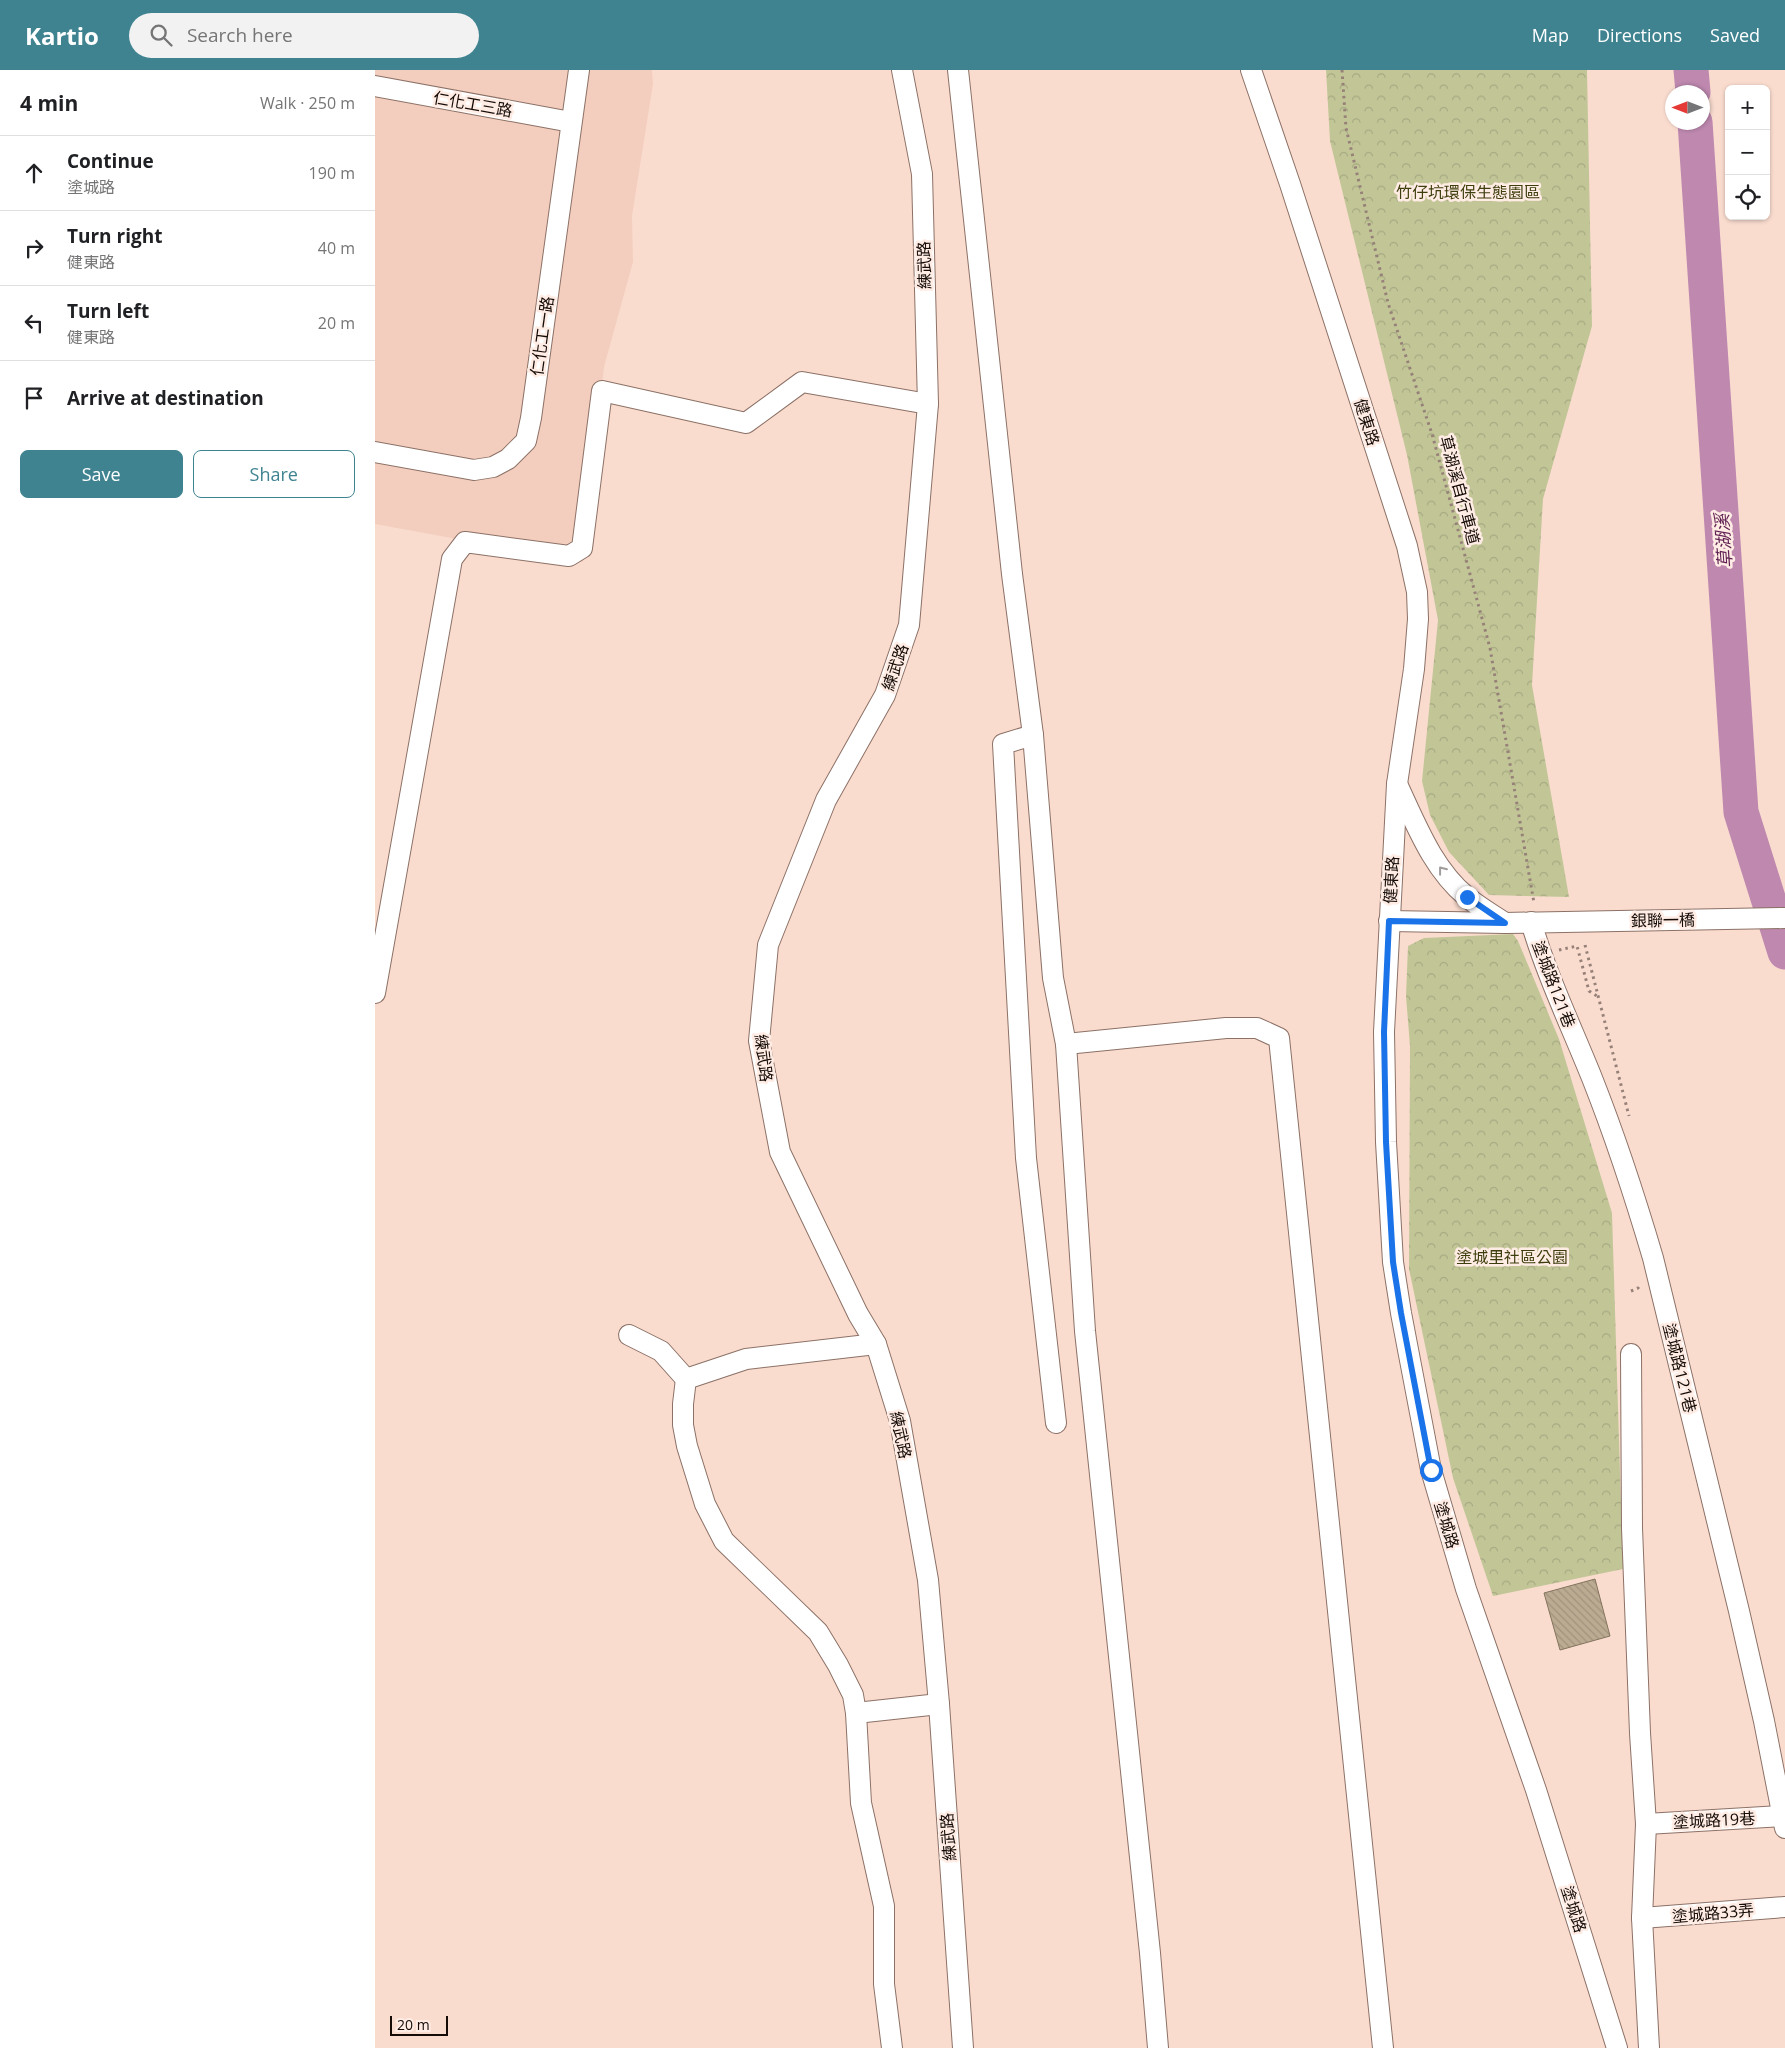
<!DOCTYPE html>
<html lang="en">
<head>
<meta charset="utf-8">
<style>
	:root { --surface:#fff; --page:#f2f2f2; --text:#202124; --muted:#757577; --line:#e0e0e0; --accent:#3f8391 }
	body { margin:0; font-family:"Open Sans","Noto Sans TC",sans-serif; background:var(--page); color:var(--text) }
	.controls { position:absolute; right:15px; top:15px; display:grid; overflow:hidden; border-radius:8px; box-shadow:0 1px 4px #0004 }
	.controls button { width:45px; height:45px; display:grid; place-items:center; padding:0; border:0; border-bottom:1px solid var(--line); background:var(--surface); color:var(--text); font:25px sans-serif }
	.compass { position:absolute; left:1290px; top:15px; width:45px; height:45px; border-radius:50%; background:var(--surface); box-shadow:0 1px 4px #0004; rotate:270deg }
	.scale { position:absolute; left:15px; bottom:12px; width:58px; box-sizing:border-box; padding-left:5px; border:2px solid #140b07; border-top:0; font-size:14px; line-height:18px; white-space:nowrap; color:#140b07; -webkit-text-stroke:4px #ffece4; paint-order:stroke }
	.stop { position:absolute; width:15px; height:15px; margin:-11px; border:4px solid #1a73e8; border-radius:50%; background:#fff }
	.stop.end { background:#1a73e8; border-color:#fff; box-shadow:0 1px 5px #0008 }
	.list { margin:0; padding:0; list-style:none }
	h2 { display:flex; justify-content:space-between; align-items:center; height:65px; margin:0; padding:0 20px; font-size:21px }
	h2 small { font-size:16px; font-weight:400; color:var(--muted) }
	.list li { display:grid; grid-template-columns:32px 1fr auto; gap:15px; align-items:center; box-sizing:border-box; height:75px; padding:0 20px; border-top:1px solid var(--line) }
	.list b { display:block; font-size:19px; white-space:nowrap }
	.list p { margin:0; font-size:16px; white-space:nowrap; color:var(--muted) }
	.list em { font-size:16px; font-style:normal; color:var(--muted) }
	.actions { display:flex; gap:10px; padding:15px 20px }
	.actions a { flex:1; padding:11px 0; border:1px solid var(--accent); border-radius:8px; text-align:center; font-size:18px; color:var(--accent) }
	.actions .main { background:var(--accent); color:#fff }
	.icon { flex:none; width:28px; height:28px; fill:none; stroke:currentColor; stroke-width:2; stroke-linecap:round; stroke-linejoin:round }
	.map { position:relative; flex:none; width:1410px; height:1978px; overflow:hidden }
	header { display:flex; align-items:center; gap:30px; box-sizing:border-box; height:70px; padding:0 25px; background:var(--accent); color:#fff }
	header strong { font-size:24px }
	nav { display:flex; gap:28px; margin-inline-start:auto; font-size:18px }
	.search { width:350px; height:45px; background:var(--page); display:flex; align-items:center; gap:12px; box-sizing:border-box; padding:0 18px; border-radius:28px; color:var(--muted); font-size:19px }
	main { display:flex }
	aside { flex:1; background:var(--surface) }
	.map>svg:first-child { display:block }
</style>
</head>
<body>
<header>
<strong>Kartio</strong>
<div class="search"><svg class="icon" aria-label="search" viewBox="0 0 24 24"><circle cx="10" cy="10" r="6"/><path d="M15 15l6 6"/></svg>Search here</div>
<nav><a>Map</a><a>Directions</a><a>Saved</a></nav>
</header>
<main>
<aside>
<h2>4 min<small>Walk · 250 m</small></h2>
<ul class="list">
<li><svg class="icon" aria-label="ahead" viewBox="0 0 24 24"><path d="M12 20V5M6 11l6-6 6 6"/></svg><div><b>Continue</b><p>塗城路</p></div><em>190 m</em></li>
<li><svg class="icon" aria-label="right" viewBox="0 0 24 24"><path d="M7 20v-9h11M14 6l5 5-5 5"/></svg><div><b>Turn right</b><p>健東路</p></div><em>40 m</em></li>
<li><svg class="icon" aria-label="left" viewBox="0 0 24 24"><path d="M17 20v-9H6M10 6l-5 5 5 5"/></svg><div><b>Turn left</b><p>健東路</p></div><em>20 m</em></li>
<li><svg class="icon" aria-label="arrive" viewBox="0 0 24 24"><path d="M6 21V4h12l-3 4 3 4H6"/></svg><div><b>Arrive at destination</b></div></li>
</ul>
<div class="actions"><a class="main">Save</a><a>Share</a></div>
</aside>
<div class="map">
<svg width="1410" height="1978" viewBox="0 0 1410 1978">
	<defs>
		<pattern id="forest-crowns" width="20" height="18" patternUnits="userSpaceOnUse" patternTransform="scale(1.25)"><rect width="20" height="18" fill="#c2c697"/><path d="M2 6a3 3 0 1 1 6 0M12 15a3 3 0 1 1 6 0" fill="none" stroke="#a6a981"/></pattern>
		<pattern id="building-back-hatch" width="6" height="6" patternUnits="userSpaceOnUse" patternTransform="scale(1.25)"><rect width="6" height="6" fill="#bcab93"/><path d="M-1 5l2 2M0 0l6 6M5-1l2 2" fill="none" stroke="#a1927d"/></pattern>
	</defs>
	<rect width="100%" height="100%" fill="#fadccf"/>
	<!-- built -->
	<path fill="#f3cebe" d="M0,0h277l1,14 -21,132 1,46 -29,105 -21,195 -208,-38z"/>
	<!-- forest -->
	<g fill="url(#forest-crowns)">
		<path d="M951,0h261l5,256 -49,173 -11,186 37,212 -80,-2 -40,-43 -19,-37 -8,-34 16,-161 -31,-165 -77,-314z"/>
		<path d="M1138,864l5,7 41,98 53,174 11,356 -130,27 -40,-118 -44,-209 1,-223 -4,-50 2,-50 16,-8z"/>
	</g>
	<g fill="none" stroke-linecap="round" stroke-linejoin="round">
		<!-- river -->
		<g stroke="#be88af" stroke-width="35">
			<path d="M1316,0l2,22"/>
			<path d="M1320,52l46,690 44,140"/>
		</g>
	</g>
	<!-- building -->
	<path fill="url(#building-back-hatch)" stroke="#83745d" d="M1220,1509l15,57 -50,14 -16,-57z"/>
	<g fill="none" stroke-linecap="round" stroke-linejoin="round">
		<!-- minor casing -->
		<g stroke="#8c7166" stroke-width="22">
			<g id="minor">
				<path d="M527,0l20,104 6,230 -19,221 -24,70 -59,105 -58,145 -9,96 21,111 78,162 18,30 24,77 28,159 11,124 24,344"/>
				<path d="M583,0l54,504 21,161 20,243 13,66 19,287 65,622 8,95"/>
				<path d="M876,0l39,114 117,362 10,46 1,27 -4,50 -17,115 -13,248 2,110 7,120 8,51 30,157 35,119 70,201 81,258"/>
				<path d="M0,16l196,36"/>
				<path d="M0,382l99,18 19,-3 15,-8 18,-18 5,-23 48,-348"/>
				<path d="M658,665l-30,9 23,414 30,265"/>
				<path d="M1022,714c19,40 35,84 70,113 12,10 26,18 38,26"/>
				<path d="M1014,851l116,2 280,-5"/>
				<path d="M1156,852c16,54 40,104 61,156 23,58 43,119 61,180l86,353 25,110 21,107"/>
				<path d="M0,923l77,-434 13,-17 104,14 13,-8 20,-157 144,32 56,-41 126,22"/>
				<path d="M691,974l160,-16h31l22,10 104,1010"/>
				<path d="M254,1265l32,16 25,28"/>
				<path d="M501,1274l-130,15 -60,20 -3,25v21l4,21 18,58 19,37 94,91 20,33 15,30 3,18 83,-9"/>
				<path d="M1256,1284l1,174 8,205 6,91 -4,94 7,130"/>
				<path d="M481,1643l5,90 23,103v78l8,64"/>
				<path d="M1271,1754l136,-8"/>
				<path d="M1267,1848l143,-11"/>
			</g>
		</g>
		<!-- path -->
		<g stroke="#968178" stroke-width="3" stroke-dasharray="2.5 4" stroke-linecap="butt">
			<path d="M967,0l4,58 42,175 44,131 58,214 44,255"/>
			<path d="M1210,875l44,171"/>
			<path d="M1184,880l18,-4 12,45 8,5"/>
			<path d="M1256,1221l7,-3 1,1"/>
		</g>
		<!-- minor -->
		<use href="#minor" stroke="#fff" stroke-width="20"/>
	</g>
	<!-- one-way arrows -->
	<defs><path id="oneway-chevron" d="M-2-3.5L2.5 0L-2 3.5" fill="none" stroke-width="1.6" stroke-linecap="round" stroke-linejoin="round" transform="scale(1.25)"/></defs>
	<use stroke="#a19d9c" href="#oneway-chevron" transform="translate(1067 800) rotate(-128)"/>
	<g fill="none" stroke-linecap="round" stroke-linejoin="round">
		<!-- route -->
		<path stroke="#1a73e8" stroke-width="6" d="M1056,1400l-30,-157 -8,-51 -7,-120 -2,-110 5,-111 116,2 -38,-26"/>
	</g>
	<g text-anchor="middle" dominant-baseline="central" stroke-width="5" stroke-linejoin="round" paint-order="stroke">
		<!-- street labels -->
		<g font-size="16" fill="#140b07" stroke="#ffece4">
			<text transform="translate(98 34) rotate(10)">仁化工三路</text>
			<text transform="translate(549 195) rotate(-91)">練武路</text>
			<text transform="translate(167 266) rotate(-82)">仁化工一路</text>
			<text transform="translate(992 352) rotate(72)">健東路</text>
			<text transform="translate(1085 420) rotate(75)">草湖溪自行車道</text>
			<text transform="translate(520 597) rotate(-71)">練武路</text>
			<text transform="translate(1016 810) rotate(-87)">健東路</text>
			<text transform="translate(1288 850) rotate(-1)">銀聯一橋</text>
			<text transform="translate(1179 914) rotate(69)">塗城路121巷</text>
			<text transform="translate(389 988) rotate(83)">練武路</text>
			<text transform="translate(1305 1298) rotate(76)">塗城路121巷</text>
			<text transform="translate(526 1365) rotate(78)">練武路</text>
			<text transform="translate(1072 1455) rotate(73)">塗城路</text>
			<text transform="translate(1339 1750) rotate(-3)">塗城路19巷</text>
			<text transform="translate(573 1767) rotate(-94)">練武路</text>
			<text transform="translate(1199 1839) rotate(72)">塗城路</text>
			<text transform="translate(1338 1843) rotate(-5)">塗城路33弄</text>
		</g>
		<!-- park labels -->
		<g font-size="16" fill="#3d3e0d" stroke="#ffece4">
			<text x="1093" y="122">竹仔坑環保生態園區</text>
			<text x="1137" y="1187">塗城里社區公園</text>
		</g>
		<!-- water labels -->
		<g font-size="18" font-style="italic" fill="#5f1f52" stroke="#ffece4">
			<text transform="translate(1348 471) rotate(-94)">草湖溪</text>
		</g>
	</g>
</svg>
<div class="controls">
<button>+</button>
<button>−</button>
<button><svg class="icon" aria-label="locate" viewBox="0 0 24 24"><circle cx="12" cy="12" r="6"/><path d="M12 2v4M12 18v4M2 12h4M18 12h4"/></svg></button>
</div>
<svg class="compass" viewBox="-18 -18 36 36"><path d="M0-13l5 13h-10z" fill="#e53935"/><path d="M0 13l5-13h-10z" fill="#757577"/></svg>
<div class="scale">20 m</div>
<div class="stop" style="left:1056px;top:1400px"></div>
<div class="stop end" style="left:1092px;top:827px"></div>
</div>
</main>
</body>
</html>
